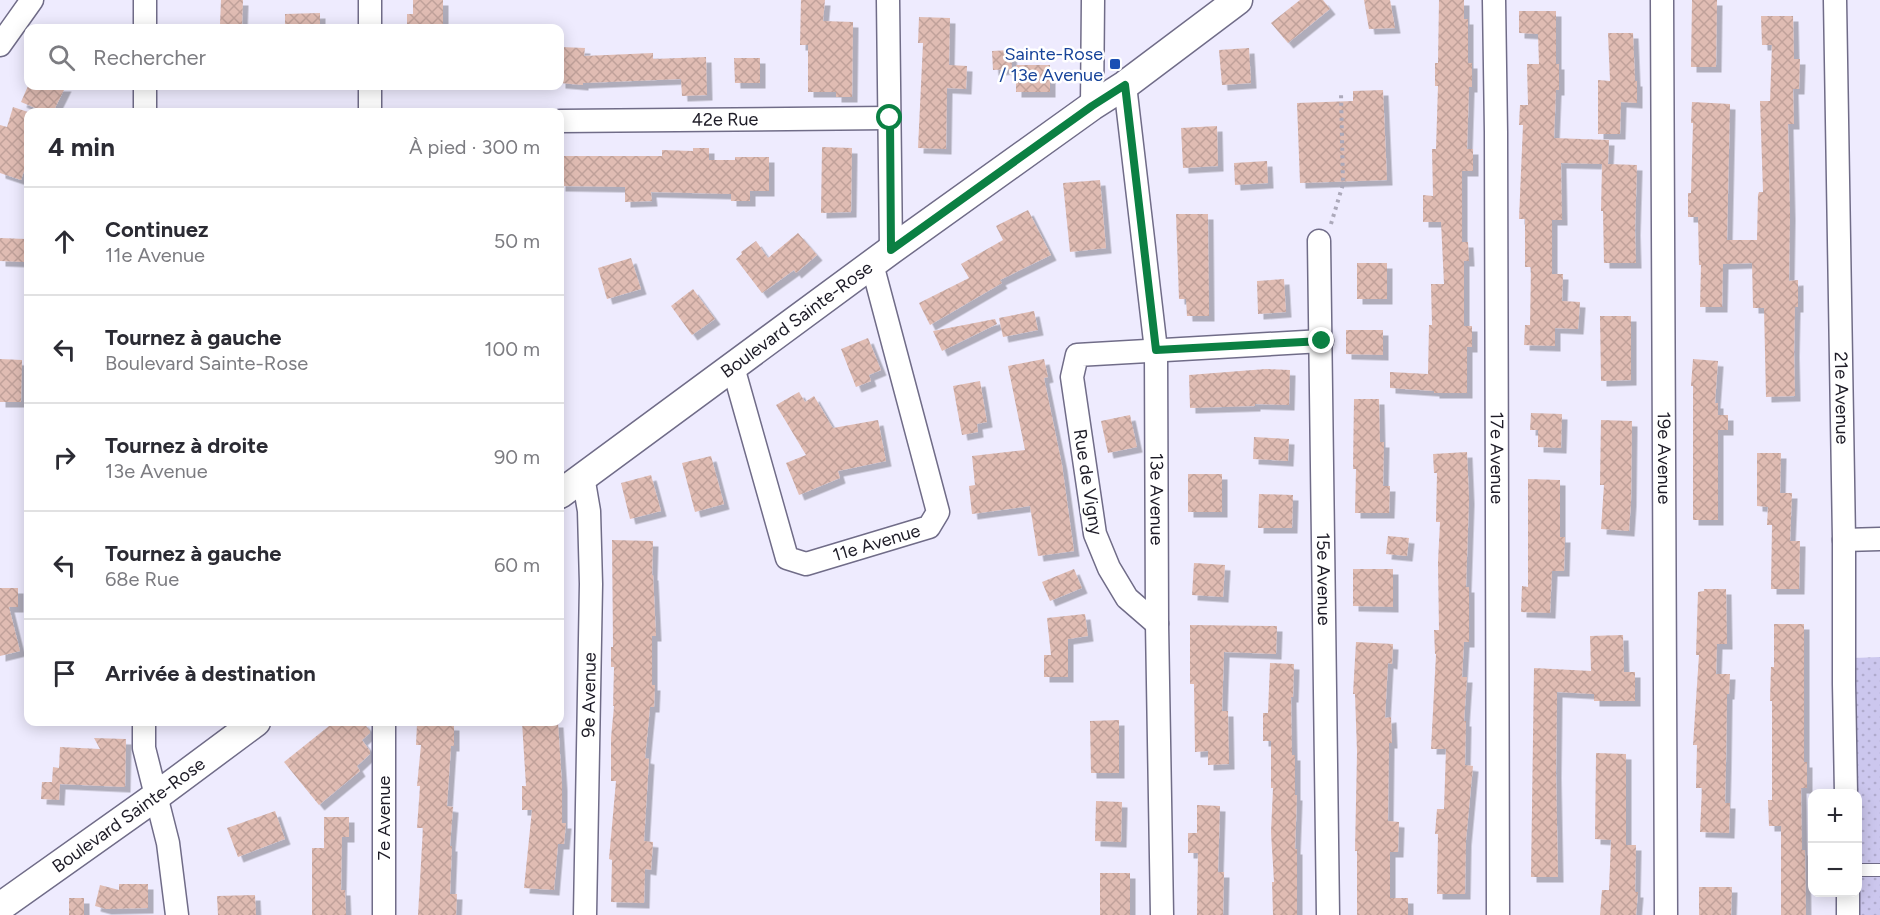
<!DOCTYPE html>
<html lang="fr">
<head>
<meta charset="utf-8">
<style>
	:root { --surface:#fff; --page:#f7f7f7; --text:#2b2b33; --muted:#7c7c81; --line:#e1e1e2 }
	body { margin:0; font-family:Figtree,sans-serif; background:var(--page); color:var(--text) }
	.controls { position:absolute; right:18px; bottom:18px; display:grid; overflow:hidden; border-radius:12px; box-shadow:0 3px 15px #0003 }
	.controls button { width:54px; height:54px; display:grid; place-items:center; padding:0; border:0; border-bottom:2px solid var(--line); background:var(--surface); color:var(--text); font:30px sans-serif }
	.stop { position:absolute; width:18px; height:18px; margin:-14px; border:4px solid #0b8043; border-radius:50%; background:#fff }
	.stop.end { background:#0b8043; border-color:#fff; box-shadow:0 2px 6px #0008 }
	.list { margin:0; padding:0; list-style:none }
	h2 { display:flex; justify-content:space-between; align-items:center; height:78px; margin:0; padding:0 24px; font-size:26px }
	h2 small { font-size:20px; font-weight:400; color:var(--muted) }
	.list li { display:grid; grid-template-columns:39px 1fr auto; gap:18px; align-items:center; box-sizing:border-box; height:108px; padding:0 24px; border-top:2px solid var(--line) }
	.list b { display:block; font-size:22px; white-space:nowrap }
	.list p { margin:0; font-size:20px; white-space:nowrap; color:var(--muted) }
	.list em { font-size:20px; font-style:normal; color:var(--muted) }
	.icon { flex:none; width:33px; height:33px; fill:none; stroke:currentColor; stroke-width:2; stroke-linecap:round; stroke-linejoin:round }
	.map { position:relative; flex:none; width:1880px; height:915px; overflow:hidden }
	.search { position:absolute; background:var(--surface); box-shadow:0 3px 15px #0003; left:24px; top:24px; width:540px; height:66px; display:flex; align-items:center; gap:15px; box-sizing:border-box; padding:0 21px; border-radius:12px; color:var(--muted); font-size:22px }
	.panel { position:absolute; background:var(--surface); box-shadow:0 3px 15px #0003; left:24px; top:108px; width:540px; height:618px; border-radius:12px }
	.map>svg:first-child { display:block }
</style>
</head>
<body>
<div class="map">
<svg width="1880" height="915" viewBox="0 0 1880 915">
	<defs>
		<pattern id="grass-dots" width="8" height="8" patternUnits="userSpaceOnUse" patternTransform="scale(1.5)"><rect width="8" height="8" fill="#ccc7ee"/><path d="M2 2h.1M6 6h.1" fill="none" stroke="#afaacc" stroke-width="1.8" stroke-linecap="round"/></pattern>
		<pattern id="building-cross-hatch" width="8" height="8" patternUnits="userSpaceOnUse" patternTransform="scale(1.5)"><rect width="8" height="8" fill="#e0bcb3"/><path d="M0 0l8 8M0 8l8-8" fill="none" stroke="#c0a19a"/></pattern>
		<filter id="shadow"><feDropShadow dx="5.5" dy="5.5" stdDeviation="0" flood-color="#0004"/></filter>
	</defs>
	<rect width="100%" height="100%" fill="#eeebfe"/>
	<!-- grass -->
	<path fill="url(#grass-dots)" d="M1880,657v258h-26l4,-23v-98l-4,-1v-135z"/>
	<!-- building -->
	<g fill="url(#building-cross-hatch)" filter="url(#shadow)">
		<path d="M221,0h22l-1,26 -22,-1z"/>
		<path d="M413,0h30v28h-36v-14h6z"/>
		<path d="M801,0h24l-2,21 30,1 -1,75h-16v-5h-28v-47h-8z"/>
		<path d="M1300,0h23l7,9 -42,34 -17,-20z"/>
		<path d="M1364,0h26l5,28 -26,1z"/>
		<path d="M1439,0h25v19h4v44h4v24h-3l-2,62h6v22h-11v71h6l1,19h-5v65h8v21h-5v46h-33v-2l-44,-3v-16l38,2 1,-49h3l-1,-41h13l-3,-62h-18v-27l10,1 -1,-47h4l2,-63h-3v-23h3z"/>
		<path d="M1692,0h25l-1,67h-25z"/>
		<path d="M1519,11h37v53h3v26h-3l-2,48 55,2 -1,24 29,1 -2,65 1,33h-32l-1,-52h-2l1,-47 -41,-1 1,57h-10v54h11l-1,27 18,1 -2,27 -23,-1v18l-31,-1 1,-20h5l1,-58h-6v-48h-6l4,-94h-4l1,-20h8l-1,-41h12l-1,-30 -19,-1z"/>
		<path d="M320,13v15h-35v-14z"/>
		<path d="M1761,16h32l1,43h6l-1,30h-6l1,35h-6l2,91 -1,66 9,-1v27h-3l-1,45 1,44 -29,1 -2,-89h-11l-1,-45 -29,1 -1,43h-22l1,-42h-2l-1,-48h-10v-24h3l2,-70h-2l1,-21 38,2 -3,136h30l1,-45 1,-3h4l-3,-91h10l2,-56h-10z"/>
		<path d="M919,17l31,1 -1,47 18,1 -1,23 -19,-1 -1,61 -28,-1 5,-105h-5z"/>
		<path d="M1608,33h25l2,48h2v22l-16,-1 -1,32h-22v-54l12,1z"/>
		<path d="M560,47l25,1 -1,8 69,-3v6l53,-2 1,38 -25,1 -1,-17 -98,4v2l-23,-2z"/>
		<path d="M1249,48l2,35 -29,2 -3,-35z"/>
		<path d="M1011,50l1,19 -19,1 -1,-19z"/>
		<path d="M734,58h26v25h-25z"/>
		<rect x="1016" y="65" width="34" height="27"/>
		<path d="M28,86h38l-13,26h-8l-24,-10z"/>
		<path d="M1383,90l4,90 -87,3 -3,-80 56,-2v-10z"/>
		<path d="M13,107l15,5v47l-7,21 -21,-7v-48l7,2z"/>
		<path d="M1217,126l1,40 -35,2 -2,-40z"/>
		<path d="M822,147l30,1 -1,64 -30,1z"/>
		<path d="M693,148h16v12h26v-3h34v34h-19v10h-19v-7l-80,-2 1,9 -27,1v-15l-65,-1v-30h102v-6l31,1z"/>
		<path d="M1267,161l1,22 -33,2 -1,-22z"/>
		<path d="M1100,180l6,68 -36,4 -7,-69z"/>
		<path d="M1028,210l23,45 -51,25 2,3 -72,42 -11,-22 50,-25 -8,-14 42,-24 -7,-14z"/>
		<path d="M1176,214h32l1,102h-22l-1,-17h-7z"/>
		<path d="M798,233l19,22 -21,18 -2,-3 -32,23 -26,-34 6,-5 -1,-2 15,-11 12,17z"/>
		<path d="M0,238l26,1v23l-26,-1z"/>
		<path d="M631,258l10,31 -34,10 -9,-31z"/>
		<rect x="1357" y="263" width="30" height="36"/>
		<path d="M1284,279l2,33 -28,2 -1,-33z"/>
		<path d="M693,289l22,30 -23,16 -21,-29z"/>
		<path d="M1034,311l4,19 -35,7 -4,-19z"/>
		<path d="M1600,316h31v64l-30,1z"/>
		<path d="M995,319l2,5 -55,27 -9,-20z"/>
		<path d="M1346,330h37v25l-37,-1z"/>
		<path d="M868,338l13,32 -12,5 2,6 -15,6 -15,-38z"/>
		<path d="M0,359l22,1 -1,42h-21z"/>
		<path d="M1044,359l4,18 -4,1 18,87 12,86 -36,5 -8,-50 -58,8 -3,-28 6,-1 -3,-29 53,-6 -17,-84z"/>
		<path d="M1693,359l25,2 -3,42h3v12h10v15h-10v90h-25v-134h-2z"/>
		<path d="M1266,369l24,1 -1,35 -34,-1v2l-65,2 -1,-33z"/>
		<path d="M980,381l7,41 -10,2 1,8 -16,3 -9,-49z"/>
		<path d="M799,392l6,10 9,-6 19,32 45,-8 8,41 -48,10 2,7 -41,17 -13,-32 20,-8 -30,-50z"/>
		<path d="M1354,399h25l1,43h4l-1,44h7l-1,27h-34l1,-44h-3z"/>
		<path d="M1531,413l31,1 -1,34 -23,-1v-17h-8z"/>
		<path d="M1130,415l7,32 -29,6 -7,-32z"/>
		<path d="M1601,420l31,1 -1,80 -2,30 -28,-2 3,-44h-4z"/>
		<path d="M1254,437l35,2 -1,22 -35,-2z"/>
		<path d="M1467,452l2,47 -3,88h3v55h-5l-2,35h5l-3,44h2l-1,44 8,1 -7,74 -1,54h-28l1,-60h-3l2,-25h7l2,-60h-15l5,-95h-1l-1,-24h5l-1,-68 2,-40h-4l1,-49h-3l-1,-19z"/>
		<path d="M1757,453h24l-1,40h12l-2,48h10l-1,48h-28l1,-64h-5l1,-18 -11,-1z"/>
		<path d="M711,456l13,48 -29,8 -13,-49z"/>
		<rect x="1188" y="474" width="34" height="38"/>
		<path d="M651,475l10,36 -31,8 -9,-36z"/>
		<path d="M1528,479l32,1v57h5l-1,34h-12l-2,42 -29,-1 1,-26 6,1z"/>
		<path d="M1259,494l34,1 -1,33h-34z"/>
		<path d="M1388,536l21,2 -2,18 -21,-2z"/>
		<path d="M612,540l41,1 -1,34h1l3,61h-4v49h3l-1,22h-4l-5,51 4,1 -5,82 9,1 -2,28 -6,-1 -1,34 -33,-1 1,-42 -3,-1 7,-78h-5v-43l3,-32h-1l1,-39h-3v-20h2z"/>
		<path d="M1194,563l31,2 -2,32 -31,-2z"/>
		<path d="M1074,569l8,19 -32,13 -8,-19z"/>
		<path d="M1353,569h40v38l-40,-1z"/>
		<path d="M0,588h18v19h-9l11,44 -20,5z"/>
		<path d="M1704,589h22l1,55h-10l-1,30h14l-1,20h-2l-1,69 -1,40h5l-1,30 -29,-1 2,-44h-6l1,-43h-4l6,-90h-3l2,-63 6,-1z"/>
		<path d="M1085,614l3,22 -20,3v38h-24v-22h7l-4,-37z"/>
		<path d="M1774,624h30v138h3v26h-6l1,62h3l1,65h-25v-89h-12l-1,-26h4v-99h-2l1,-34h3z"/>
		<path d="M1190,625l87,1 -1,28 -52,-2 -2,59h6l1,53 -21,1v-14l-13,1 -1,-68h-4z"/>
		<path d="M1623,635l1,37h11v29h-41v-7l-37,-2 -1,81 2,104h-27l3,-209 57,3 -1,-35z"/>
		<path d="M1356,642l37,2 -1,20 -4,-1 -3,55 6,-1 1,26h-3l-1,78 11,1 -1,30h-8v46h18v17h-51v-64h-2l2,-99 -2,-58h-2z"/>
		<path d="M1270,663l24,1 -1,33h-2l1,58h3v40h2l-2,54h2v66h-24l-1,-33h2l-3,-50 2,-44h-2v-47h-8v-28h5z"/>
		<path d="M1119,720v53h-28l-1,-52z"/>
		<path d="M334,722h29l7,9v2l-8,7 8,11v3l-13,12 3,5 -41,34 -35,-43z"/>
		<path d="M522,722h36l4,63v38h4l-2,21h-6l-4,46 -30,-2 8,-78h-10v-24h4z"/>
		<path d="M417,724l37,1v21h-3l-4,60 6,1 -3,39h2l-2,48h7l-1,21h-38l5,-87h-6l3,-42h-3l4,-41h-5z"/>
		<path d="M94,738l32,1 -1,48 -65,-3 -1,16 -18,-1 1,-17h10l1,-15 6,1 1,-21 40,2z"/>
		<path d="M1596,753l30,1v91h10l-1,47h3l-2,23h-36l2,-25h7l2,-50 -16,-1z"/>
		<path d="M1096,801l26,1 -1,40 -26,-1z"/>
		<path d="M1197,805l23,1 -2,66h6l-1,43h-26l1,-62h-10v-20h9z"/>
		<path d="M275,811l10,28 -47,18 -11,-29z"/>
		<path d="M324,817h25v20h-7l-1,53h4l1,25h-34v-67h12z"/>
		<rect x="1100" y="873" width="30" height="42"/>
		<path d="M119,884h29v24l-42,1 -11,-3 5,-21 19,5z"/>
		<path d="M1699,887h33l-1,28h-32z"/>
		<path d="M255,895l1,20h-38l-1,-19z"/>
		<rect x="69" y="898" width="15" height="17"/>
	</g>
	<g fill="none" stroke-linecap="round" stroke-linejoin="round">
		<!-- service casing -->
		<g stroke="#706c88" stroke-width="14">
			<path id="service" d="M1858,870h22"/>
		</g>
		<!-- minor casing -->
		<g stroke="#706c88" stroke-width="25">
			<g id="minor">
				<path d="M370,0v28"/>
				<path d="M888,0l3,250"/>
				<path id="s1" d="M1494,0l2,132 2,783"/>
				<path id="s2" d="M1662,0l4,915"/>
				<path id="s3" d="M1835,0l9,540v144l2,110"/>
				<path d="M145,28v-28"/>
				<path d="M0,45l32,-45"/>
				<path id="s4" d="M1125,85l31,265 1,274 5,291"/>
				<path d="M370,86v26"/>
				<path d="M1092,106l1,-106"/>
				<path d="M145,112v-26"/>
				<path id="s5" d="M560,121l329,-3"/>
				<path id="s6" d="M1319,241l9,674"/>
				<path id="s7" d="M733,367l54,191 19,6 123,-37 9,-15 -66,-248"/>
				<path d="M583,476l6,35 2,73 -6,331"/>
				<path d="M1844,540l36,-1"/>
				<path d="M1157,624l-30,-26 -18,-30 -14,-34 -23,-157 5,-22 245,-14"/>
				<path d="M144,722v26l24,95 9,72"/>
				<path d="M1848,892v23"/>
				<path d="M384,915v-193"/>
			</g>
		</g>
		<!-- tertiary casing -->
		<g stroke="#706c88" stroke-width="31">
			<g id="tertiary">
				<path id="s8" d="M560,494l331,-244 201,-144 33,-21 113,-85"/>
				<path id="s9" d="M0,907l155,-110 101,-75"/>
			</g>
		</g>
		<!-- path -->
		<path stroke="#aca9ba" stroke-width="4" stroke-dasharray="3 4.5" stroke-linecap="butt" d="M1331,224l12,-40 -2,-91"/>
		<!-- service -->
		<use href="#service" stroke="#fff" stroke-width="12"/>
		<!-- minor -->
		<use href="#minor" stroke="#fff" stroke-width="22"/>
		<!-- tertiary -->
		<use href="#tertiary" stroke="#fff" stroke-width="28"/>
	</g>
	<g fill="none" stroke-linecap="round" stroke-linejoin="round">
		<!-- route -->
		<path stroke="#0b8043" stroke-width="8" d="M890,118l1,132 201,-144 33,-21 31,265 166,-9"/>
	</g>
	<!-- markers -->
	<rect fill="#1a4fb4" stroke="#fff" stroke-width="2" x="1109" y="58" width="12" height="12" rx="3"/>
	<g text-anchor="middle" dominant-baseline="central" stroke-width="5" stroke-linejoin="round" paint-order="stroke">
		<!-- transit labels -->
		<g font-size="18" fill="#164399" stroke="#fff" text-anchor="end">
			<text x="1103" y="54">Sainte-Rose<tspan x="1103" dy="21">/ 13e Avenue</tspan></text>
		</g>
		<!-- street labels -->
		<g font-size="18" fill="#1d1b26" stroke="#fff">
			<text stroke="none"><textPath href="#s5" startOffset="165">42e Rue</textPath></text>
			<text stroke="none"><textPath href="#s8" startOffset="294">Boulevard Sainte-Rose</textPath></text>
			<text stroke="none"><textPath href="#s3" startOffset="398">21e Avenue</textPath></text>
			<text stroke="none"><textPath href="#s1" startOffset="458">17e Avenue</textPath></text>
			<text stroke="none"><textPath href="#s2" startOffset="458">19e Avenue</textPath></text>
			<text transform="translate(1088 482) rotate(81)">Rue de Vigny</text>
			<text stroke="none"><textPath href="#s4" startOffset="416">13e Avenue</textPath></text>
			<text stroke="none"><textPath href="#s7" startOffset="292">11e Avenue</textPath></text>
			<text stroke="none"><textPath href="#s6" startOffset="338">15e Avenue</textPath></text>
			<text transform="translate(589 695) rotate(-89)">9e Avenue</text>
			<text stroke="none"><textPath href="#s9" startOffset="158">Boulevard Sainte-Rose</textPath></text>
			<text transform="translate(384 818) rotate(-90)">7e Avenue</text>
		</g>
	</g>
</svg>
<div class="controls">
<button>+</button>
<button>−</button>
</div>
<div class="stop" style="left:890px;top:118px"></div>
<div class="stop end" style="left:1322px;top:341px"></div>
<div class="search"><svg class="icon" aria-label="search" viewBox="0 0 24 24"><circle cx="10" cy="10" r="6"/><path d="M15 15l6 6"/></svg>Rechercher</div>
<section class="panel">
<h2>4 min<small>À pied · 300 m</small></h2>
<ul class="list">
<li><svg class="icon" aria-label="ahead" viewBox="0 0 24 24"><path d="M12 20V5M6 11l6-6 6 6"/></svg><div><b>Continuez</b><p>11e Avenue</p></div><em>50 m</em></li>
<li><svg class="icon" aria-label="left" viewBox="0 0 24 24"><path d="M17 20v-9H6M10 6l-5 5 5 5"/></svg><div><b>Tournez à gauche</b><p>Boulevard Sainte-Rose</p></div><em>100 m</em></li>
<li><svg class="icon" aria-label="right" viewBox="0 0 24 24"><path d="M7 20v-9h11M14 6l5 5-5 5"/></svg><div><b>Tournez à droite</b><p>13e Avenue</p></div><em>90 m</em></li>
<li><svg class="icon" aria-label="left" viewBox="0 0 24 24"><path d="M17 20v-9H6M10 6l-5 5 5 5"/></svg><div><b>Tournez à gauche</b><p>68e Rue</p></div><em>60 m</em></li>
<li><svg class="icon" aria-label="arrive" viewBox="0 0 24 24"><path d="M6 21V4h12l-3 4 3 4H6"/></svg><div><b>Arrivée à destination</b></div></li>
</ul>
</section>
</div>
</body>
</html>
